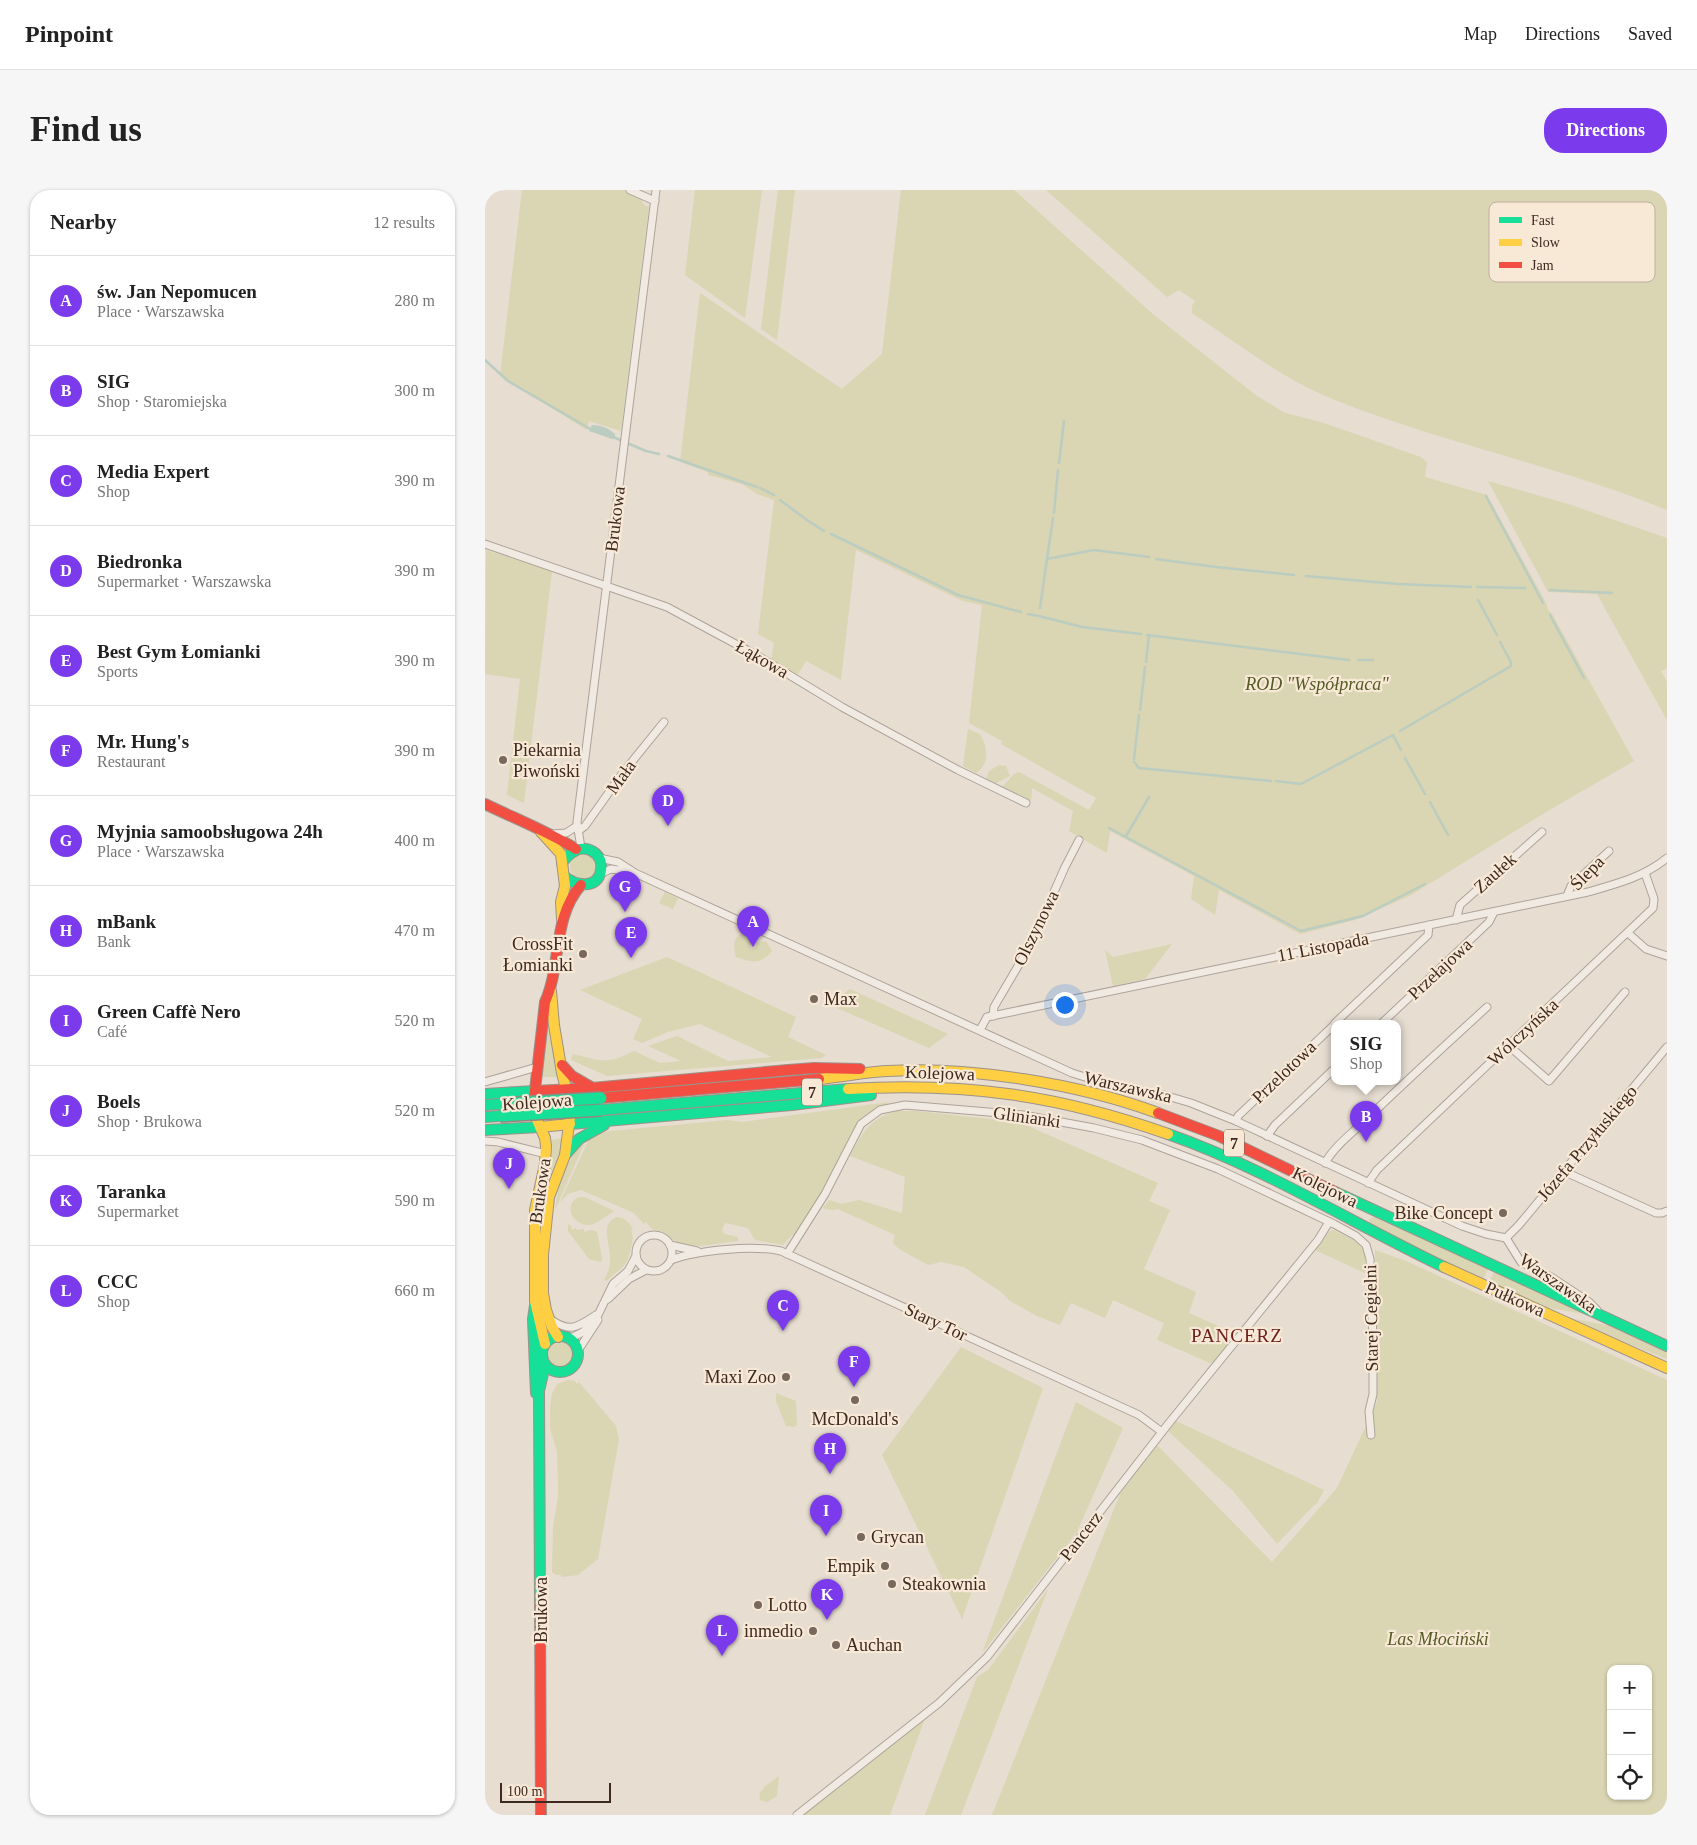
<!DOCTYPE html>
<html lang="en">
<head>
<meta charset="utf-8">
<style>
	:root { --surface:#fff; --page:#f6f6f6; --text:#222; --muted:#767676; --line:#e0e0e0; --accent:#7c3aed }
	body { margin:0; font-family:"Times New Roman",serif; background:var(--page); color:var(--text) }
	.controls { position:absolute; right:15px; bottom:15px; display:grid; overflow:hidden; border-radius:10px; box-shadow:0 1px 4px #0004 }
	.controls button { width:45px; height:45px; display:grid; place-items:center; padding:0; border:0; border-bottom:1px solid var(--line); background:var(--surface); color:var(--text); font:25px sans-serif }
	.scale { position:absolute; left:15px; bottom:12px; width:111px; box-sizing:border-box; padding-left:5px; border:2px solid #3d291f; border-top:0; font-size:14px; line-height:18px; white-space:nowrap; color:#3d291f; -webkit-text-stroke:4px #f8e9d7; paint-order:stroke }
	.you { position:absolute; left:579px; top:814px; width:18px; height:18px; margin:-12px; border:4px solid #fff; border-radius:50%; background:#1a73e8; box-shadow:0 0 0 8px #1a73e833 }
	.badge { display:grid; place-items:center; width:32px; height:32px; border-radius:50%; background:var(--accent); color:#fff; font-size:16px; font-weight:700 }
	.pin { position:absolute; translate:-50% -41px; filter:drop-shadow(0 1px 2px #0008) }
	.pin::after { content:''; position:absolute; top:26px; width:18px; height:15px; background:inherit; clip-path:polygon(0 0,100% 0,50% 100%) }
	.popup { position:absolute; left:846px; top:830px; width:70px; height:65px; box-sizing:border-box; display:grid; place-content:center; border-radius:10px; background:var(--surface); filter:drop-shadow(0 1px 4px #0005); font-size:16px; white-space:nowrap; color:var(--muted) }
	.popup b { font-size:19px; color:var(--text) }
	.popup::after { content:''; position:absolute; left:50%; top:100%; margin-left:-10px; border:10px solid transparent; border-top-color:var(--surface) }
	.list { margin:0; padding:0; list-style:none }
	h2 { display:flex; justify-content:space-between; align-items:center; height:65px; margin:0; padding:0 20px; font-size:21px }
	h2 small { font-size:16px; font-weight:400; color:var(--muted) }
	.list li { display:grid; grid-template-columns:32px 1fr auto; gap:15px; align-items:center; box-sizing:border-box; height:90px; padding:0 20px; border-top:1px solid var(--line) }
	.list b { display:block; font-size:19px; white-space:nowrap }
	.list p { margin:0; font-size:16px; white-space:nowrap; color:var(--muted) }
	.list em { font-size:16px; font-style:normal; color:var(--muted) }
	.icon { flex:none; width:28px; height:28px; fill:none; stroke:currentColor; stroke-width:2; stroke-linecap:round; stroke-linejoin:round }
	.map { position:relative; flex:none; width:1182px; height:1625px; overflow:hidden; border-radius:20px }
	header { display:flex; align-items:center; gap:30px; box-sizing:border-box; height:70px; padding:0 25px; background:var(--surface); border-bottom:1px solid var(--line) }
	header strong { font-size:24px }
	nav { display:flex; gap:28px; margin-inline-start:auto; font-size:18px }
	.intro { display:flex; align-items:center; justify-content:space-between; box-sizing:border-box; height:120px; padding:0 30px }
	h1 { margin:0; font-size:35px }
	.button { padding:12px 22px; border-radius:20px; background:var(--accent); color:#fff; font-size:18px; font-weight:700 }
	main { display:flex; gap:30px; padding:0 30px }
	aside { flex:1; background:var(--surface); border-radius:20px; box-shadow:0 1px 4px #0004 }
	.map>svg:first-child { display:block }
</style>
</head>
<body>
<header>
<strong>Pinpoint</strong>
<nav><a>Map</a><a>Directions</a><a>Saved</a></nav>
</header>
<div class="intro"><h1>Find us</h1><a class="button">Directions</a></div>
<main>
<aside>
<h2>Nearby<small>12 results</small></h2>
<ul class="list">
<li><span class="badge">A</span><div><b>św. Jan Nepomucen</b><p>Place · Warszawska</p></div><em>280 m</em></li>
<li><span class="badge">B</span><div><b>SIG</b><p>Shop · Staromiejska</p></div><em>300 m</em></li>
<li><span class="badge">C</span><div><b>Media Expert</b><p>Shop</p></div><em>390 m</em></li>
<li><span class="badge">D</span><div><b>Biedronka</b><p>Supermarket · Warszawska</p></div><em>390 m</em></li>
<li><span class="badge">E</span><div><b>Best Gym Łomianki</b><p>Sports</p></div><em>390 m</em></li>
<li><span class="badge">F</span><div><b>Mr. Hung's</b><p>Restaurant</p></div><em>390 m</em></li>
<li><span class="badge">G</span><div><b>Myjnia samoobsługowa 24h</b><p>Place · Warszawska</p></div><em>400 m</em></li>
<li><span class="badge">H</span><div><b>mBank</b><p>Bank</p></div><em>470 m</em></li>
<li><span class="badge">I</span><div><b>Green Caffè Nero</b><p>Café</p></div><em>520 m</em></li>
<li><span class="badge">J</span><div><b>Boels</b><p>Shop · Brukowa</p></div><em>520 m</em></li>
<li><span class="badge">K</span><div><b>Taranka</b><p>Supermarket</p></div><em>590 m</em></li>
<li><span class="badge">L</span><div><b>CCC</b><p>Shop</p></div><em>660 m</em></li>
</ul>
</aside>
<div class="map">
<svg width="1182" height="1625" viewBox="0 0 1182 1625">
	<rect width="100%" height="100%" fill="#e7ddd1"/>
	<!-- green -->
	<g fill="#dad5b2" fill-rule="evenodd">
		<path d="M37,0h103l15,7 4,8 5,2 -28,224 -32,-10 -2,9 -87,-54z"/>
		<path d="M210,0h67l-17,128 -60,-43z"/>
		<path d="M293,0h17l-18,150 -16,-11z"/>
		<path d="M416,0h113l140,125 103,81 28,17 36,9 100,35 6,5 -2,15 62,18 51,93 9,17 1,5 4,4 82,147 -88,51 -135,83 -56,25 -55,14 -81,-44 -4,25 -24,-16 3,-23 -84,-45 -3,22 -38,-22 4,-20 -41,-23 -1,13 -29,-15c7,-4 10,-13 17,-14l70,38 7,-12 -95,-54 1,-3 -33,-18 13,-118 -19,-4 -13,-6 -94,-45 -15,130 -35,-19 -9,15 -26,-16 3,-17 -16,-9 16,-134 -17,-6 -15,-10 -34,-9v-3l-28,-10 20,-169 142,96 40,-35z"/>
		<path d="M561,0h621v320c-110,-45 -227,-67 -337,-112 -50,-21 -93,-55 -138,-85v-7l3,-5 -16,-11 -12,7z"/>
		<path d="M1003,291l80,23 99,34v130l-6,3 6,11v38l-70,-126 -49,-2z"/>
		<path d="M1,360l66,21 -28,232 -17,-8 13,-116 -35,-5z"/>
		<path d="M483,539l12,5c8,13 10,30 -4,39l-13,-7z"/>
		<path d="M514,575l7,1 4,10 -14,7 -10,-4 3,-8z"/>
		<circle cx="98" cy="676" r="13"/>
		<path d="M180,702l13,6 -5,11 -14,-6z"/>
		<path d="M263,742l5,3 -3,12 1,2 4,-1 3,-6 8,-1 6,10c-10,13 -21,12 -36,6 -3,-13 -4,-22 12,-25z"/>
		<path d="M687,754l-27,35 -32,7 -8,-36 8,7z"/>
		<path d="M182,767l129,60 -8,20 38,18 -5,3 -214,18 -36,-16 2,-6c29,7 34,11 61,-3l26,12 21,-2 -33,-15 29,-10 51,25 44,-4 -72,-33 -32,8 -26,11 -9,-4 9,-20 -62,-29z"/>
		<path d="M365,799l98,45 -19,14 -99,-43z"/>
		<path d="M64,821l11,66h-18z"/>
		<path d="M405,912l-20,11 -14,13 -32,63 -29,48 -3,-2 -9,10 -28,-5 -7,-12 -23,-5 -3,7 2,4 14,3v4l-38,5 -21,-2 -14,-11 -13,-4 -6,-7 -2,2 -10,-11 -53,-23 -13,4 -8,8 28,-61 13,-9 126,-12 15,2z"/>
		<path d="M412,921h19l103,11 139,61 -9,18 21,9 -26,59 52,23 -7,21 47,21 -22,28 -4,1 -53,-23 7,-17 -51,-23 -8,18 -34,-15 -11,22 -23,-9 -27,-15 -9,-9 -37,-25 -23,-5 -13,3 -29,-16 -6,-6 2,-8 -57,-26 -6,1 -9,-2 6,-8 12,4 18,-4 43,13 3,-36 -55,-21c12,-23 20,-38 47,-45z"/>
		<path d="M79,948l-2,8 -17,42 7,-29v-19z"/>
		<path d="M100,952l-30,68c1,-18 14,-59 30,-68z"/>
		<path d="M94,1007h6l29,14c-7,4 -17,13 -24,14 -17,1 -28,-20 -11,-28z"/>
		<path d="M131,1027c9,0 14,6 17,13l-2,1c3,7 1,10 0,17 -5,22 -10,18 -24,33l-3,-1c4,-7 7,-15 6,-23 0,-14 -10,-32 6,-40z"/>
		<path d="M890,1027l113,52 -5,11 -113,-55 -1,-6z"/>
		<path d="M83,1034l4,3 -1,1 1,2 4,-2 1,2 7,-1v3l8,-2 5,2 5,26 -1,4 -12,-3 -21,-28z"/>
		<path d="M849,1040l21,11 10,10v22l-50,-23 15,-19z"/>
		<path d="M890,1060l31,11 261,119v435h-675l128,-321 36,-50 116,118 65,-74 40,-86zM1126,1479h37v127h-37z"/>
		<path d="M1009,1082l96,43 -46,-8 -55,-24z"/>
		<path d="M1083,1128l44,8 55,24v9l-56,-22z"/>
		<circle cx="75" cy="1164" r="13"/>
		<path d="M476,1157l82,41 -81,231 -80,-164z"/>
		<path d="M83,1190l7,1 2,3 2,-2 37,44 3,13 -21,120 -20,16 -17,2v-2h-5l-4,-3 1,-44 5,-31v-15l-1,-30 -7,-24v-21l2,-13 5,-10z"/>
		<path d="M291,1203l20,8 1,24 -3,2 -8,-1 -10,-25z"/>
		<path d="M591,1212l47,26 -46,104 -95,121z"/>
		<path d="M691,1231l148,69 -8,15h-2l-37,39 -44,-53 -65,-60z"/>
		<path d="M563,1399l-87,226h-36l52,-138 11,-7z"/>
		<path d="M440,1528l-35,97h-88z"/>
		<path d="M294,1586l-2,20 -10,6 -7,-2c-3,-11 11,-18 19,-24z"/>
	</g>
	<!-- water -->
	<path fill="#bbccc0" d="M107,235c9,0 16,3 23,9v4l-3,1 -23,-8z"/>
	<g fill="none" stroke-linecap="round" stroke-linejoin="round">
		<!-- stream -->
		<g stroke="#bbccc0" stroke-width="2.5">
			<path d="M0,170l23,21 84,49"/>
			<path d="M128,247l33,14 13,3"/>
			<path d="M183,266l89,31"/>
			<path d="M574,273l5,-42"/>
			<path d="M275,298l14,7"/>
			<path d="M1001,306l57,107"/>
			<path d="M295,310l27,20 17,11"/>
			<path d="M569,323l4,-43"/>
			<path d="M346,344l127,61 63,17"/>
			<path d="M562,369l6,-41"/>
			<path d="M671,369l60,8 78,8"/>
			<path d="M821,386l92,8 73,3"/>
			<path d="M992,397l48,1"/>
			<path d="M1065,400l62,3"/>
			<path d="M993,410l19,35"/>
			<path d="M555,418l7,-49 47,-9 55,7"/>
			<path d="M543,424l10,2"/>
			<path d="M1065,425l34,63"/>
			<path d="M554,426l43,11 59,7"/>
			<path d="M662,445l202,25"/>
			<path d="M873,470h15"/>
			<path d="M661,472l3,-27"/>
			<path d="M655,520l5,-43"/>
			<path d="M915,541l111,-65v-4l-11,-20"/>
			<path d="M920,568l20,36"/>
			<path d="M649,569l5,-44"/>
			<path d="M649,572l5,6 132,13"/>
			<path d="M791,591l25,3 92,-49 8,15"/>
			<path d="M945,612l18,33"/>
			<path d="M624,638l192,103 62,-15 62,-32"/>
			<path d="M641,646l23,-39"/>
		</g>
		<!-- street casing -->
		<g stroke="#ada399" stroke-width="9">
			<g id="street">
				<path d="M145,0l25,11"/>
				<path d="M0,354l182,63 91,49 84,51 116,63 68,33"/>
				<path d="M93,641l7,-5 37,-52 42,-52"/>
				<path d="M67,644l14,-1 11,-7"/>
				<path d="M96,658l-4,-26 79,-632"/>
				<path d="M114,668l19,4 17,11 437,200 45,14 47,8 27,8 45,18 226,105 24,8 20,4"/>
				<path d="M115,684l11,-5 19,3"/>
				<path d="M1082,706l4,-10 38,-35"/>
				<path d="M971,730l4,-15 82,-73"/>
				<path d="M1143,743l18,16 21,7"/>
				<path d="M508,826l1,-9 37,-63 34,-77 14,-27"/>
				<path d="M850,833l93,-88 1,-10"/>
				<path d="M897,833l107,-101 5,-10"/>
				<path d="M495,840l7,-13 601,-125c28,-8 56,-15 79,-34"/>
				<path d="M1023,855l41,36 76,-89"/>
				<path d="M0,892l52,-15"/>
				<path d="M751,931l2,-5 97,-92"/>
				<path d="M782,946l8,-11 60,-57"/>
				<path d="M0,951l13,1 48,12"/>
				<path d="M840,973c10,-18 30,-32 45,-47 38,-37 78,-73 117,-109"/>
				<path d="M1078,981l93,42h6l5,-2"/>
				<path d="M883,993l9,-13 276,-262 1,-9 -9,-26"/>
				<circle cx="169" cy="1063" r="18"/>
				<path d="M1021,1048l13,-13 148,-178"/>
				<path d="M1021,1048l15,24 30,15 38,25 8,8"/>
				<path d="M185,1055l27,6"/>
				<path d="M302,1064l38,-60 36,-70 19,-14 25,-5 118,10 71,13 48,12 76,29 116,55 22,12 10,9 4,14 3,82v53l-4,17 2,24"/>
				<path d="M186,1070c27,-10 82,-15 110,-9l358,164 23,17"/>
				<path d="M123,1109l21,-20 17,-9"/>
				<path d="M65,1129c20,14 26,9 46,-4"/>
				<path d="M84,1149l14,-7 15,-17 15,-31 15,-13 8,-15"/>
				<path d="M92,1162l21,-32"/>
				<path d="M312,1625l142,-112 48,-46 182,-234 149,-183 11,-18"/>
			</g>
		</g>
		<!-- fast casing -->
		<g stroke="#9d9289" stroke-width="12">
			<g id="fast">
				<path d="M77,673c3,-4 7,-9 11,-11 13,-9 31,2 28,18 -3,20 -26,16 -37,6"/>
				<path d="M0,904l50,-3"/>
				<path d="M0,915l15,-1"/>
				<path d="M116,920l247,-21"/>
				<path d="M0,927l15,-1"/>
				<path d="M85,934l222,-19 79,-10"/>
				<path d="M0,940l55,-3"/>
				<path d="M683,944c97,34 184,89 276,133"/>
				<path d="M80,965l14,-16 25,-14"/>
				<path d="M850,1002l332,154"/>
				<path d="M50,1115l-2,14 3,74"/>
				<circle cx="75" cy="1164" r="18"/>
				<path d="M55,1418l-1,-217 6,-26"/>
			</g>
		</g>
		<!-- slow casing -->
		<g stroke="#9d9289" stroke-width="12">
			<g id="slow">
				<path d="M56,642l20,22 4,32 -4,16 1,17"/>
				<path d="M66,801l3,34 8,48 6,23 2,21 -5,38 -16,42 -6,58v38l3,17 6,17 6,10"/>
				<path d="M334,889c23,-2 45,-7 68,-8 84,-5 192,13 271,42"/>
				<path d="M363,899c116,-7 210,6 320,45"/>
				<path d="M52,930l8,18 1,8 -1,18 -10,46v91l10,43"/>
				<path d="M55,937l30,-3"/>
				<path d="M959,1077l223,101"/>
			</g>
		</g>
		<!-- jam casing -->
		<g stroke="#9d9289" stroke-width="12">
			<g id="jam">
				<path d="M0,614c31,15 62,27 91,45"/>
				<path d="M77,875l10,11 19,11"/>
				<path d="M303,880l26,-2 46,1"/>
				<path d="M50,901l57,-3 196,-18"/>
				<path d="M116,908l218,-19"/>
				<path d="M49,909l11,-97c17,-38 7,-84 36,-117"/>
				<path d="M673,923l61,23 116,56"/>
				<path d="M55,1418l1,207"/>
			</g>
		</g>
		<!-- street -->
		<use href="#street" stroke="#f0eae2" stroke-width="7"/>
		<!-- fast -->
		<use href="#fast" stroke="#16e098" stroke-width="10"/>
		<!-- slow -->
		<use href="#slow" stroke="#ffcf43" stroke-width="10"/>
		<!-- jam -->
		<use href="#jam" stroke="#f24e42" stroke-width="10"/>
		<!-- fast-bridge casing -->
		<g stroke="#928880" stroke-width="14" stroke-linecap="butt">
			<g id="fast-bridge">
				<path d="M15,914l101,-6"/>
				<path d="M15,926l101,-6"/>
			</g>
		</g>
		<!-- fast-bridge -->
		<use href="#fast-bridge" stroke="#16e098" stroke-width="11"/>
	</g>
	<!-- markers -->
	<g fill="#78685d" stroke="#f8e9d7" stroke-width="2">
		<circle cx="18" cy="570" r="5"/>
		<circle cx="98" cy="764" r="5"/>
		<circle cx="329" cy="809" r="5"/>
		<circle cx="1018" cy="1023" r="5"/>
		<circle cx="301" cy="1187" r="5"/>
		<circle cx="370" cy="1210" r="5"/>
		<circle cx="376" cy="1347" r="5"/>
		<circle cx="400" cy="1376" r="5"/>
		<circle cx="407" cy="1394" r="5"/>
		<circle cx="273" cy="1415" r="5"/>
		<circle cx="328" cy="1441" r="5"/>
		<circle cx="351" cy="1455" r="5"/>
	</g>
	<g text-anchor="middle" dominant-baseline="central" stroke-width="4.5" stroke-linejoin="round" paint-order="stroke">
		<!-- shield labels -->
		<g fill="#f8e9d7" stroke="#756356" stroke-width="1">
			<rect x="317" y="888.5" width="20" height="27" rx="4"/>
			<rect x="739" y="939.5" width="20" height="27" rx="4"/>
		</g>
		<g font-size="16" font-weight="bold" fill="#3d291f">
			<text x="327" y="902">7</text>
			<text x="749" y="953">7</text>
		</g>
		<!-- street labels -->
		<g font-size="18" fill="#3d291f" stroke="#f8e9d7">
			<text transform="translate(130 329) rotate(-83)">Brukowa</text>
			<text transform="translate(277 469) rotate(30)">Łąkowa</text>
			<text transform="translate(136 587) rotate(-54)">Mała</text>
			<text transform="translate(1010 683) rotate(-42)">Zaułek</text>
			<text transform="translate(1102 683) rotate(-46)">Ślepa</text>
			<text transform="translate(551 738) rotate(-64)">Olszynowa</text>
			<text transform="translate(838 757) rotate(-11)">11 Listopada</text>
			<text transform="translate(955 779) rotate(-43)">Przełajowa</text>
			<text transform="translate(1038 842) rotate(-43)">Wólczyńska</text>
			<text transform="translate(799 882) rotate(-44)">Przelotowa</text>
			<text transform="translate(455 883) rotate(2)">Kolejowa</text>
			<text transform="translate(643 897) rotate(13)">Warszawska</text>
			<text transform="translate(52 912) rotate(-4)">Kolejowa</text>
			<text transform="translate(542 927) rotate(8)">Glinianki</text>
			<text transform="translate(1102 953) rotate(-50)">Józefa Przyłuskiego</text>
			<text transform="translate(840 997) rotate(26)">Kolejowa</text>
			<text transform="translate(55 1001) rotate(-82)">Brukowa</text>
			<text transform="translate(1073 1093) rotate(35)">Warszawska</text>
			<text transform="translate(1030 1109) rotate(24)">Pułkowa</text>
			<text transform="translate(886 1128) rotate(-91)">Starej Cegielni</text>
			<text transform="translate(451 1132) rotate(25)">Stary Tor</text>
			<text transform="translate(596 1346) rotate(-52)">Pancerz</text>
			<text transform="translate(56 1420) rotate(-90)">Brukowa</text>
		</g>
		<!-- park labels -->
		<g font-size="18" font-style="italic" fill="#555b25" stroke="#f8e9d7">
			<text x="832" y="494">ROD "Współpraca"</text>
			<text x="953" y="1449">Las Młociński</text>
		</g>
		<!-- poi labels -->
		<g font-size="18" fill="#3d291f" stroke="#f8e9d7" text-anchor="start">
			<text x="28" y="560">Piekarnia<tspan x="28" dy="21">Piwoński</tspan></text>
			<text x="88" y="754" text-anchor="end">CrossFit<tspan x="88" dy="21">Łomianki</tspan></text>
			<text x="339" y="809">Max</text>
			<text x="1008" y="1023" text-anchor="end">Bike Concept</text>
			<text x="291" y="1187" text-anchor="end">Maxi Zoo</text>
			<text x="370" y="1229" text-anchor="middle">McDonald's</text>
			<text x="386" y="1347">Grycan</text>
			<text x="390" y="1376" text-anchor="end">Empik</text>
			<text x="417" y="1394">Steakownia</text>
			<text x="283" y="1415">Lotto</text>
			<text x="318" y="1441" text-anchor="end">inmedio</text>
			<text x="361" y="1455">Auchan</text>
		</g>
		<!-- neighbourhood labels -->
		<g font-size="19" letter-spacing="1" fill="#6d211c" stroke="#f8e9d7">
			<text x="752" y="1145">PANCERZ</text>
		</g>
	</g>
	<!-- legend -->
	<rect x="1004" y="12" width="166" height="80" rx="8" fill="#f8e9d7" stroke="#c0afa0" stroke-width="1"/>
	<rect x="1014" y="27" width="23" height="6" fill="#16e098"/>
	<rect x="1014" y="49" width="23" height="7" fill="#ffcf43"/>
	<rect x="1014" y="72" width="23" height="6" fill="#f24e42"/>
	<g font-size="14" fill="#3d291f">
		<text x="1046" y="35">Fast</text>
		<text x="1046" y="57">Slow</text>
		<text x="1046" y="80">Jam</text>
	</g>
</svg>
<div class="controls">
<button>+</button>
<button>−</button>
<button><svg class="icon" aria-label="locate" viewBox="0 0 24 24"><circle cx="12" cy="12" r="6"/><path d="M12 2v4M12 18v4M2 12h4M18 12h4"/></svg></button>
</div>
<div class="scale">100 m</div>
<div class="you"></div>
<div class="pin badge" style="left:268px;top:757px">A</div>
<div class="pin badge" style="left:881px;top:952px">B</div>
<div class="popup"><b>SIG</b>Shop</div>
<div class="pin badge" style="left:298px;top:1141px">C</div>
<div class="pin badge" style="left:183px;top:636px">D</div>
<div class="pin badge" style="left:146px;top:768px">E</div>
<div class="pin badge" style="left:369px;top:1197px">F</div>
<div class="pin badge" style="left:140px;top:722px">G</div>
<div class="pin badge" style="left:345px;top:1284px">H</div>
<div class="pin badge" style="left:341px;top:1346px">I</div>
<div class="pin badge" style="left:24px;top:999px">J</div>
<div class="pin badge" style="left:342px;top:1430px">K</div>
<div class="pin badge" style="left:237px;top:1466px">L</div>
</div>
</main>
</body>
</html>
